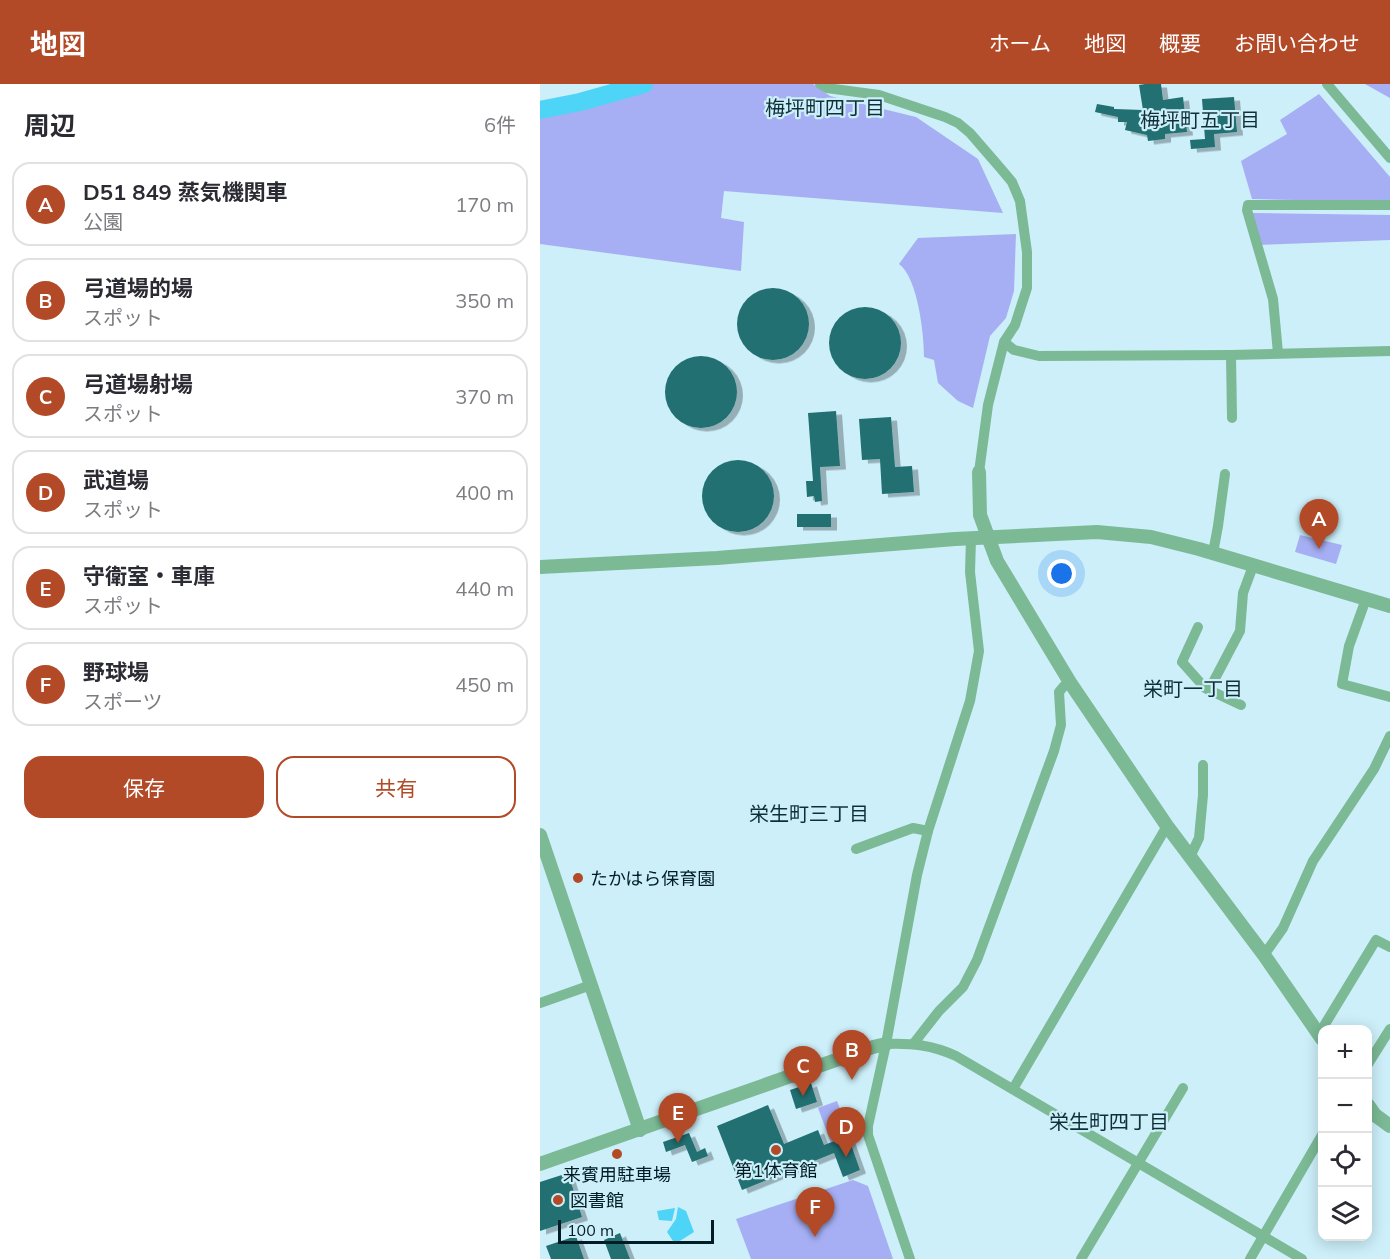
<!DOCTYPE html>
<html lang="ja">
<head>
<meta charset="utf-8">
<style>
	:root { --surface:#fff; --page:#f7f7f7; --text:#2b2b33; --muted:#7c7c81; --line:#e1e1e2; --accent:#b24a28 }
	body { margin:0; font-family:Mulish,"Noto Sans JP",sans-serif; background:var(--page); color:var(--text) }
	.controls { position:absolute; right:18px; bottom:18px; display:grid; overflow:hidden; border-radius:12px; box-shadow:0 3px 15px #0003 }
	.controls button { width:54px; height:54px; display:grid; place-items:center; padding:0; border:0; border-bottom:2px solid var(--line); background:var(--surface); color:var(--text); font:30px sans-serif }
	.scale { position:absolute; left:18px; bottom:15px; width:156px; box-sizing:border-box; padding-left:6px; border:3px solid #001c24; border-top:0; font-size:16px; line-height:21px; white-space:nowrap; color:#001c24; -webkit-text-stroke:4px #cceffa; paint-order:stroke }
	.you { position:absolute; left:522px; top:490px; width:21px; height:21px; margin:-15px; border:4px solid #fff; border-radius:50%; background:#1a73e8; box-shadow:0 0 0 9px #1a73e833 }
	.badge { display:grid; place-items:center; width:39px; height:39px; border-radius:50%; background:var(--accent); color:#fff; font-size:20px; font-weight:700 }
	.pin { position:absolute; translate:-50% -50px; filter:drop-shadow(0 2px 3px #0008) }
	.pin::after { content:''; position:absolute; top:32px; width:21px; height:18px; background:inherit; clip-path:polygon(0 0,100% 0,50% 100%) }
	.list { margin:0; padding:0; list-style:none }
	h2 { display:flex; justify-content:space-between; align-items:center; height:78px; margin:0; padding:0 24px; font-size:26px }
	h2 small { font-size:20px; font-weight:400; color:var(--muted) }
	.list li { display:grid; grid-template-columns:39px 1fr auto; gap:18px; align-items:center; box-sizing:border-box; height:84px; margin:0 12px 12px; padding:0 12px; border:2px solid var(--line); border-radius:18px }
	.list b { display:block; font-size:22px; white-space:nowrap }
	.list p { margin:0; font-size:20px; white-space:nowrap; color:var(--muted) }
	.list em { font-size:20px; font-style:normal; color:var(--muted) }
	.actions { display:flex; gap:12px; padding:18px 24px }
	.actions a { flex:1; padding:14px 0; border:2px solid var(--accent); border-radius:18px; text-align:center; font-size:21px; color:var(--accent) }
	.actions .main { background:var(--accent); color:#fff }
	.icon { flex:none; width:33px; height:33px; fill:none; stroke:currentColor; stroke-width:2; stroke-linecap:round; stroke-linejoin:round }
	.map { position:relative; flex:none; width:850px; height:1175px; overflow:hidden }
	header { display:flex; align-items:center; gap:36px; box-sizing:border-box; height:84px; padding:0 30px; background:var(--accent); color:#fff }
	header strong { font-size:28px }
	nav { display:flex; gap:33px; margin-inline-start:auto; font-size:21px }
	main { display:flex }
	aside { flex:1; background:var(--surface) }
	.map>svg:first-child { display:block }
</style>
</head>
<body>
<header>
<strong>地図</strong>
<nav><a>ホーム</a><a>地図</a><a>概要</a><a>お問い合わせ</a></nav>
</header>
<main>
<aside>
<h2>周辺<small>6件</small></h2>
<ul class="list">
<li><span class="badge">A</span><div><b>D51 849 蒸気機関車</b><p>公園</p></div><em>170 m</em></li>
<li><span class="badge">B</span><div><b>弓道場的場</b><p>スポット</p></div><em>350 m</em></li>
<li><span class="badge">C</span><div><b>弓道場射場</b><p>スポット</p></div><em>370 m</em></li>
<li><span class="badge">D</span><div><b>武道場</b><p>スポット</p></div><em>400 m</em></li>
<li><span class="badge">E</span><div><b>守衛室・車庫</b><p>スポット</p></div><em>440 m</em></li>
<li><span class="badge">F</span><div><b>野球場</b><p>スポーツ</p></div><em>450 m</em></li>
</ul>
<div class="actions"><a class="main">保存</a><a>共有</a></div>
</aside>
<div class="map">
<svg width="850" height="1175" viewBox="0 0 850 1175">
	<defs>
		<filter id="shadow"><feDropShadow dx="6" dy="3.5" stdDeviation="0" flood-color="#0004"/></filter>
	</defs>
	<rect width="100%" height="100%" fill="#cceffa"/>
	<!-- green -->
	<g fill="#a6aff3">
		<path d="M89,0h184l17,12 86,21 62,42 25,54 -279,-22 -3,27 23,4 -3,49 -201,-27v-133l39,-1z"/>
		<path d="M825,0h25v14z"/>
		<path d="M779,10l71,83v25l-138,-3 -11,-38 46,-27 -7,-14z"/>
		<path d="M712,129l138,2v25l-134,5z"/>
		<path d="M476,150l-2,57 -8,27 -16,18 -17,72 -15,-7 -20,-18 -4,-23 -10,-3c0,-23 -6,-79 -25,-93l19,-26z"/>
		<path d="M760,451l42,10 -6,19 -41,-12z"/>
		<path d="M297,1017l13,34 -19,8 -13,-35z"/>
		<path d="M313,1096l15,6 25,73h-142l-15,-40z"/>
	</g>
	<!-- water -->
	<g fill="#4dd4f6">
		<path d="M138,1123l8,4 8,21 -19,12 -8,-12 9,-13z"/>
		<path d="M135,1124l-3,13 -13,-1 -2,-9z"/>
	</g>
	<g fill="none" stroke-linecap="round" stroke-linejoin="round">
		<!-- river -->
		<path stroke="#4dd4f6" stroke-width="18" d="M0,26l40,-8 64,-18"/>
	</g>
	<!-- building -->
	<g fill="#207072" filter="url(#shadow)">
		<path d="M605,0h16l2,16 20,-3 4,35 -22,2v5l-17,2 -1,-6 -22,-5 2,-8h-9v-5l-23,-5 2,-8 17,3v2l29,1 -4,-25z"/>
		<path d="M694,13l3,35 -23,2 1,13 -24,2 -1,-9 15,-1 -3,-40z"/>
		<circle cx="233" cy="240" r="36"/>
		<circle cx="325" cy="259" r="36"/>
		<circle cx="161" cy="308" r="36"/>
		<path d="M296,327l4,55 -20,1 2,34 -7,1 -1,-6 -7,1 -1,-16h7l-5,-68z"/>
		<path d="M351,333l4,50 17,-1 2,26 -32,2 -2,-35 -18,1 -3,-41z"/>
		<circle cx="198" cy="412" r="36"/>
		<rect x="257" y="430" width="34" height="13"/>
		<path d="M271,999l6,19 -21,7 -6,-19z"/>
		<path d="M228,1021l16,39 34,-14 6,15 24,-9 12,34 -17,7 -9,-24 -92,37 -25,-64z"/>
		<path d="M149,1049l8,19 8,-4 3,8 -16,6 -7,-17 -19,7 -3,-10z"/>
		<path d="M28,1089l14,44 -42,14v-49z"/>
		<path d="M80,1149l10,26h-19l-7,-19z"/>
		<path d="M36,1152l8,23h-33l-5,-13z"/>
	</g>
	<g fill="none" stroke-linecap="round" stroke-linejoin="round">
		<!-- minor -->
		<g stroke="#7cb995" stroke-width="10">
			<path d="M280,0l7,4 52,7 66,22 13,6 12,10 32,37 10,12 8,19 7,51v36l-12,37 -11,17 -16,63 -9,67"/>
			<path d="M787,0l63,74"/>
			<path d="M464,258l10,8 25,6 192,-1 159,-4"/>
			<path d="M738,269l-5,-54 -26,-89 1,-5h142"/>
			<path d="M691,271l1,63"/>
			<path d="M673,469l5,-27 7,-52"/>
			<path d="M826,515l-17,47 -7,38 48,13"/>
			<path d="M658,543l-16,35 23,26 36,17"/>
			<path d="M669,606l31,-59 3,-38 10,-27"/>
			<path d="M316,765l57,-21 15,3"/>
			<path d="M650,773l9,-19 4,-43v-30"/>
			<path d="M724,871l19,-27 30,-67 61,-92 16,-33"/>
			<path d="M0,919l51,-18"/>
			<path d="M779,950l57,-94 14,7"/>
			<path d="M374,959l25,-32 24,-24 14,-27 77,-209 7,-26 -2,-33 5,-6 7,-2"/>
			<path d="M346,960c26,-1 46,1 70,12l346,203"/>
			<path d="M828,980l22,-35"/>
			<path d="M473,1005l154,-263"/>
			<path d="M370,1175l-42,-124v-9l18,-82 31,-169 11,-44 42,-130 9,-50 -9,-79 1,-33"/>
			<path d="M541,1175l102,-171"/>
			<path d="M710,1175l72,-124"/>
		</g>
		<!-- tertiary -->
		<g stroke="#7cb995" stroke-width="14">
			<path d="M439,388l1,43 17,46 74,123 96,142 97,129 58,84"/>
			<path d="M0,483l177,-9 238,-19 142,-7 54,5 48,12 191,57"/>
			<path d="M0,751l100,295"/>
			<path d="M828,1021l7,10 15,11"/>
			<path d="M0,1080l333,-117 13,-3"/>
		</g>
	</g>
	<!-- markers -->
	<g fill="#b24a28" stroke="#cceffa" stroke-width="2">
		<circle cx="38" cy="794" r="6"/>
		<circle cx="236" cy="1066" r="6"/>
		<circle cx="77" cy="1070" r="6"/>
		<circle cx="18" cy="1116" r="6"/>
	</g>
	<g text-anchor="middle" dominant-baseline="central" stroke-width="4.5" stroke-linejoin="round" paint-order="stroke">
		<!-- poi labels -->
		<g font-size="18" fill="#001c24" stroke="#cceffa" text-anchor="start">
			<text x="50" y="794">たかはら保育園</text>
			<text x="236" y="1086" text-anchor="middle">第1体育館</text>
			<text x="77" y="1090" text-anchor="middle">来賓用駐車場</text>
			<text x="30" y="1116">図書館</text>
		</g>
		<!-- neighbourhood labels -->
		<g font-size="20" fill="#0f2f37" stroke="#cceffa">
			<text x="285" y="23">梅坪町四丁目</text>
			<text x="660" y="35">梅坪町五丁目</text>
			<text x="653" y="604">栄町一丁目</text>
			<text x="269" y="729">栄生町三丁目</text>
			<text x="569" y="1037">栄生町四丁目</text>
		</g>
	</g>
</svg>
<div class="controls">
<button>+</button>
<button>−</button>
<button><svg class="icon" aria-label="locate" viewBox="0 0 24 24"><circle cx="12" cy="12" r="6"/><path d="M12 2v4M12 18v4M2 12h4M18 12h4"/></svg></button>
<button><svg class="icon" aria-label="layers" viewBox="0 0 24 24"><path d="M12 4l9 5-9 5-9-5zM3 14l9 5 9-5"/></svg></button>
</div>
<div class="scale">100 m</div>
<div class="you"></div>
<div class="pin badge" style="left:779px;top:465px">A</div>
<div class="pin badge" style="left:312px;top:996px">B</div>
<div class="pin badge" style="left:263px;top:1012px">C</div>
<div class="pin badge" style="left:306px;top:1073px">D</div>
<div class="pin badge" style="left:138px;top:1059px">E</div>
<div class="pin badge" style="left:275px;top:1153px">F</div>
</div>
</main>
</body>
</html>
